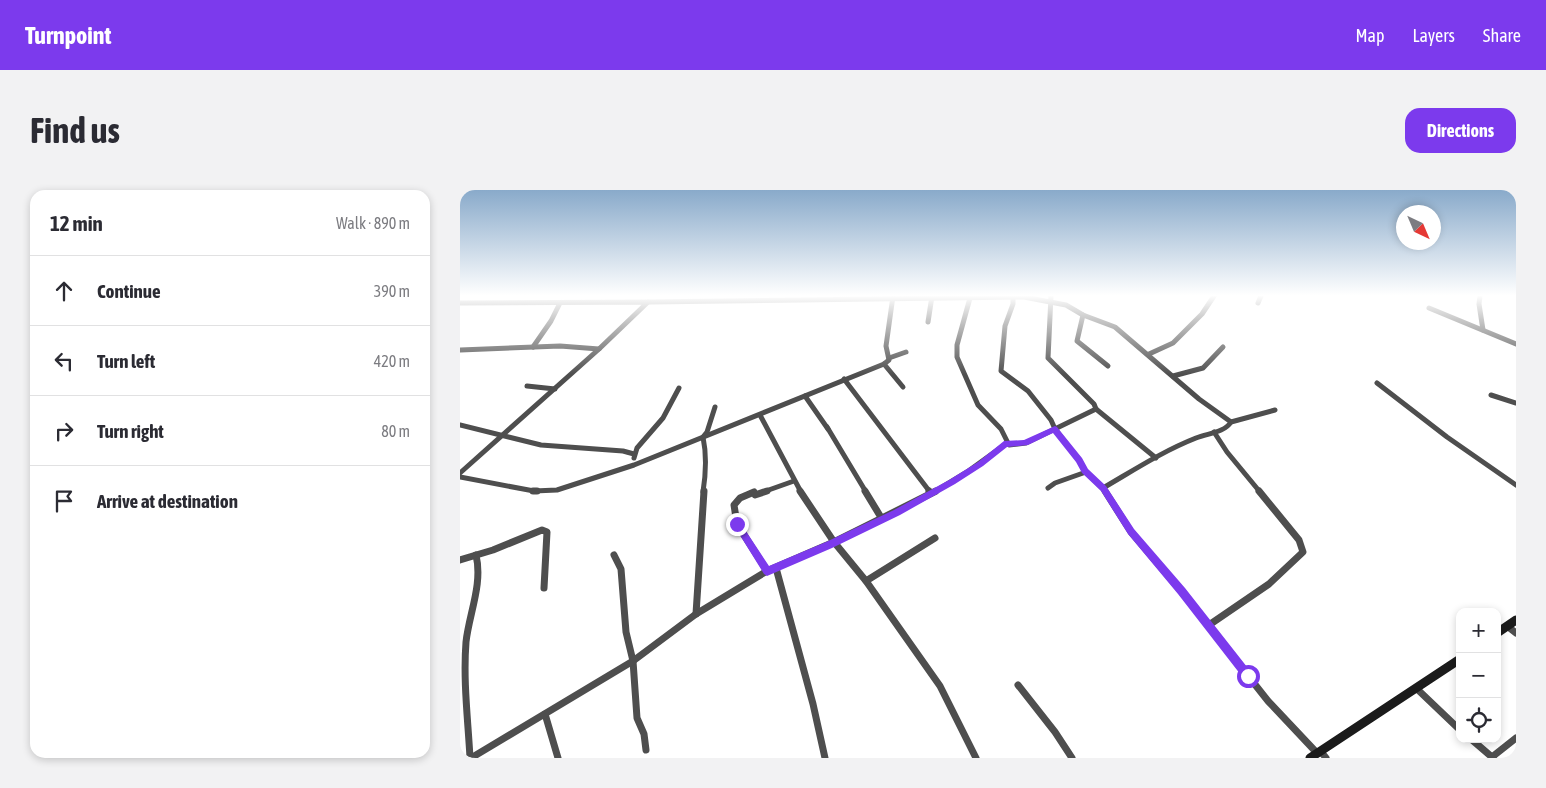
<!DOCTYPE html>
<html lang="en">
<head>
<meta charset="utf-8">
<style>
	:root { --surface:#fff; --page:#f2f2f3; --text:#2b2b33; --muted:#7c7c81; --line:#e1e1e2; --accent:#7c3aed }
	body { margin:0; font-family:"Asap Condensed",sans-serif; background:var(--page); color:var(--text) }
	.controls { position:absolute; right:15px; bottom:15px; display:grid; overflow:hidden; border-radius:10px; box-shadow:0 2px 8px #0003 }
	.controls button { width:45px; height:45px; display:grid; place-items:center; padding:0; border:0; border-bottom:1px solid var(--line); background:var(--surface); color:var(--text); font:25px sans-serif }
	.compass { position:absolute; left:936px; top:15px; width:45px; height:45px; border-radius:50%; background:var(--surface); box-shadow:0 2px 8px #0003; rotate:136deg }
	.stop { position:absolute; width:15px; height:15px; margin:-11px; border:4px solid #7c3aed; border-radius:50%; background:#fff }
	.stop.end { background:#7c3aed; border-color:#fff; box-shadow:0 1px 5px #0008 }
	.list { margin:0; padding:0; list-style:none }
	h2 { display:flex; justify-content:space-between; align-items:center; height:65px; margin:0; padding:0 20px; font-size:21px }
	h2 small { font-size:16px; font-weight:400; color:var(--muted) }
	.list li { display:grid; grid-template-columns:32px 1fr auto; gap:15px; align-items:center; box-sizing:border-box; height:70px; padding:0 20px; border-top:1px solid var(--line) }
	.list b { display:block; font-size:19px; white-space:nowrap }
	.list em { font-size:16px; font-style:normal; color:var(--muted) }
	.icon { flex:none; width:28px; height:28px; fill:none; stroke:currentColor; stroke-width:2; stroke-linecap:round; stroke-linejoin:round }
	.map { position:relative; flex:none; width:1056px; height:568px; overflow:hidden; border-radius:15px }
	header { display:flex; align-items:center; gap:30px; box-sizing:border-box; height:70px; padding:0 25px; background:var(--accent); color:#fff }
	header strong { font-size:24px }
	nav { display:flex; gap:28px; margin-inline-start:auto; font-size:18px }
	.intro { display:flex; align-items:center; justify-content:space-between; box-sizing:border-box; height:120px; padding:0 30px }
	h1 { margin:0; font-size:35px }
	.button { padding:12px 22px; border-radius:15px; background:var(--accent); color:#fff; font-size:18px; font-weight:700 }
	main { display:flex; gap:30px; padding:0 30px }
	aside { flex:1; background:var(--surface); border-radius:15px; box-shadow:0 2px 8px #0003 }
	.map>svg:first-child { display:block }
</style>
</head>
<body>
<header>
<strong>Turnpoint</strong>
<nav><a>Map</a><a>Layers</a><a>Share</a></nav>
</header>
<div class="intro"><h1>Find us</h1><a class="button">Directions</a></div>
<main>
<aside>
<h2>12 min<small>Walk · 890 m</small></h2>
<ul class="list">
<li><svg class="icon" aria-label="ahead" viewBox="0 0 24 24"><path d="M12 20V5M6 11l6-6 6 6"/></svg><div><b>Continue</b></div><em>390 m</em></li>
<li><svg class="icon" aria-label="left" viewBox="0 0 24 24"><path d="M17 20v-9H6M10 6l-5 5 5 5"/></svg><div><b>Turn left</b></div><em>420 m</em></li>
<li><svg class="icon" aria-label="right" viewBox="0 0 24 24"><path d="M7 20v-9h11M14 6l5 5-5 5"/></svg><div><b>Turn right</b></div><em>80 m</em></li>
<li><svg class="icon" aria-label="arrive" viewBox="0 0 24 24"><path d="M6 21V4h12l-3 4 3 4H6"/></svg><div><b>Arrive at destination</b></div></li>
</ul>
</aside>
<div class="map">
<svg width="1056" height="568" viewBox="0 0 1056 568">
	<rect width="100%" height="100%" fill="#fff"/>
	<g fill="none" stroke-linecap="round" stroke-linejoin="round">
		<!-- street-far1 -->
		<g stroke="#4e4e4e" stroke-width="5">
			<path d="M1020,106l-1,8 4,26"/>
			<path d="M510,108l-13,47v12l21,48 23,24 8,16 17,-2 70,-34 -2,-5 -46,-46 3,-62"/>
			<path d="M553,108v6l-8,22 -4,45 27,20 23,29 4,9 24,31 6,11 21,21"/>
			<path d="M188,112l376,-5 42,8 17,10 32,12 84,72 32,23c-7,11 -23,11 -35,16 -33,13 -62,32 -93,50"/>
			<path d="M0,113l188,-1 -49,47 -39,-3 -100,4"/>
			<path d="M798,113l3,-7"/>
			<path d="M969,118l87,36"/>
			<path d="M623,125l-6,26 31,25"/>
			<path d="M468,132l4,-26"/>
			<path d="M73,157l18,-26 9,-18"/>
			<path d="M689,164l24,-11 29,-29 12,-18"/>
			<path d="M429,168l17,-6"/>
			<path d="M424,174l19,23"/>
			<path d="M713,186l30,-8 20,-21"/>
			<path d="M384,189l86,113"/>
			<path d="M917,193l70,54 69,48"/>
			<path d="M67,196l28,3"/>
			<path d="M1031,205l25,8"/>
			<path d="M345,206l23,33"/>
			<path d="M636,219l60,49"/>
			<path d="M300,225l41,77"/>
			<path d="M771,232l44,-12"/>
			<path d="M0,235l81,20 82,6 11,3"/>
			<path d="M367,237l39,65"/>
			<path d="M754,242l13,20 33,40"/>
			<path d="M174,268l3,-10 26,-30 16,-30"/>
			<path d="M0,283l139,-124"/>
			<path d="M0,287l74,14 23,-1 77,-25 250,-101 5,-4 -3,-14 7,-50"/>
			<path d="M588,298l7,-5 31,-11"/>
			<path d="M243,302c3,-19 4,-36 0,-55l4,-5 8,-25"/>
			<path d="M303,302l31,-11"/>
			<path d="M474,302l33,-20 40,-29"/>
		</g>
		<!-- street -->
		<g stroke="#4e4e4e" stroke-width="7">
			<path d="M73,301h4"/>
			<path d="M405,301l17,28"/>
			<path d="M469,301l2,2"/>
			<path d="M476,301l-102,51 32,39 74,105 36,72"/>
			<path d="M645,301l26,41 50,59 87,110 49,52h5l4,5"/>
			<path d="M294,302l-14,6 -6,7 3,19 30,47"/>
			<path d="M295,305l12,-4"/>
			<path d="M154,365l7,14 5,63 7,29 4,57 7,16 2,16"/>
			<path d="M0,370l33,-10 49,-20 5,2 -3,56"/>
			<path d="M316,378l37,136 12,54"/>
			<path d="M406,391l69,-43"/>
			<path d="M236,424l8,-123"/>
			<path d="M749,435l60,-41 34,-32 -4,-12 -40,-49"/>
			<path d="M1047,436l9,7"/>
			<path d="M558,495l37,47 17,26"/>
			<path d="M956,498l44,42"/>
			<path d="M85,524l13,44"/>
			<path d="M1011,549l22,19"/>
			<path d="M1032,567l24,-19"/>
			<path d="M10,568c-2,-38 -7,-77 -4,-116 3,-28 17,-58 10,-87"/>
			<path d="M11,568l162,-97 63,-47 71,-43 67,-29 -34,-51"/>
		</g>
		<!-- secondary -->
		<g stroke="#1b1b1b" stroke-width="9">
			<path d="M1037,443l19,-13"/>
			<path d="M850,568l150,-99"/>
		</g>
	</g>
	<!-- sky -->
	<linearGradient id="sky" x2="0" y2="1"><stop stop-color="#89aaca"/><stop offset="0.57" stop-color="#fff"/><stop offset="1" stop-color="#fff" stop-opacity="0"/></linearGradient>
	<rect width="1056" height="185" fill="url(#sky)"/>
	<!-- route -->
	<path fill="#7c3aed" d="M595,236l2,1 25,31 6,11 18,17 28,43 51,59 66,84 2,4 -2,3 -3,2 -4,-2 -66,-85 -50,-60 -27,-43 -19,-18 -6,-11 -23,-29 -25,12 -21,2 -24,19 -28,18 -55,31 -68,33 -65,28 -3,-2 -31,-50 4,-3 3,1 29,44 57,-24 68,-32 55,-30 29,-18 26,-21 20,-1z"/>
</svg>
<div class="controls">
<button>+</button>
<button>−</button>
<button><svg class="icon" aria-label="locate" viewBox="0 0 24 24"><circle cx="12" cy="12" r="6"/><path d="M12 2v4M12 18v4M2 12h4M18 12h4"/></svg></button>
</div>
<svg class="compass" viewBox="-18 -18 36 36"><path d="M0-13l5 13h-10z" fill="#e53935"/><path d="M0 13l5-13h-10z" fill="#7c7c81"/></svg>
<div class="stop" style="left:788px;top:486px"></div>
<div class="stop end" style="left:277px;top:334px"></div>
</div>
</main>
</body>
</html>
